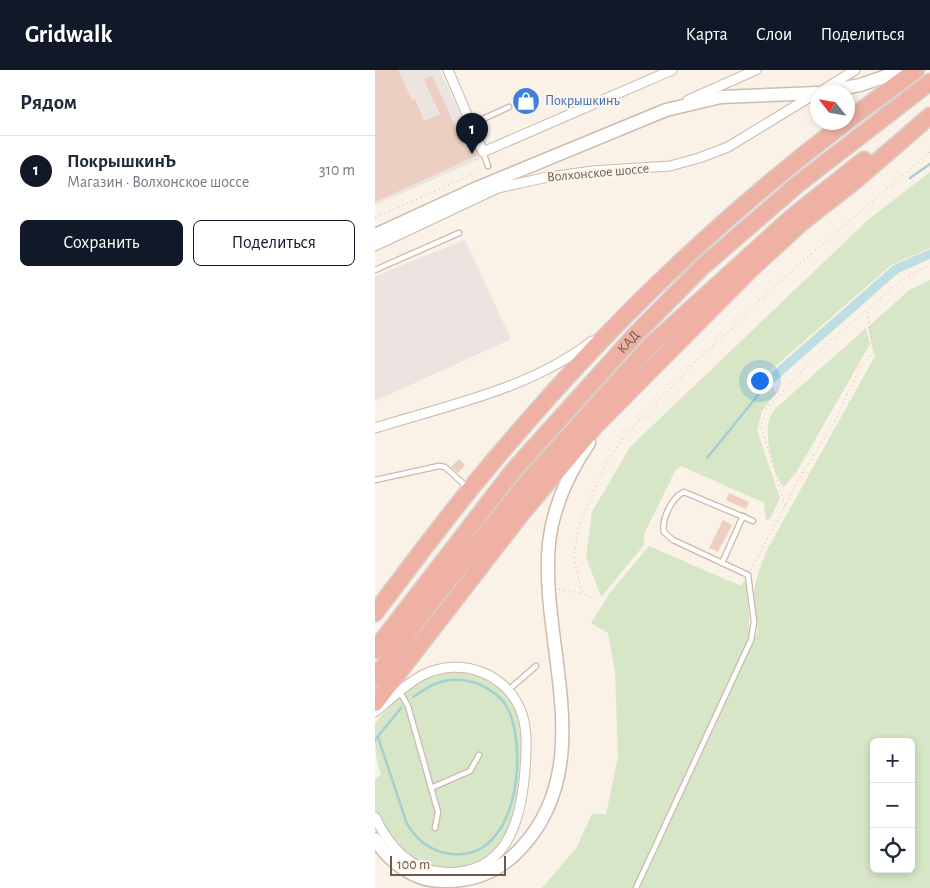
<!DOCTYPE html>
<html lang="ru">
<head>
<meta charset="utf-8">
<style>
	:root { --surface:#fff; --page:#f6f6f7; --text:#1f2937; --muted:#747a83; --line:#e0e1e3; --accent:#111827 }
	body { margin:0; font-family:"Alegreya Sans",sans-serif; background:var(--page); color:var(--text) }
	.controls { position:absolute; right:15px; bottom:15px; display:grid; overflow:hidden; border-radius:8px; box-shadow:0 2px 8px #0003 }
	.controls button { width:45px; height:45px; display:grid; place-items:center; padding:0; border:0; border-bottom:1px solid var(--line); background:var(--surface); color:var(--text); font:25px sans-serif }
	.compass { position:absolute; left:435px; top:15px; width:45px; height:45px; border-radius:50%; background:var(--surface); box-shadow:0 2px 8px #0003; rotate:301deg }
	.scale { position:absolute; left:15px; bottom:12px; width:116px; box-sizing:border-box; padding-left:5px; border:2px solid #71584d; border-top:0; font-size:14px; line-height:18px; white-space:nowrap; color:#71584d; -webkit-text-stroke:4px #fdf5ec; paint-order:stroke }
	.you { position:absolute; left:384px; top:310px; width:18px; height:18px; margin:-12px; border:4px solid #fff; border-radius:50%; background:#1a73e8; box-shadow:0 0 0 8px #1a73e833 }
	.badge { display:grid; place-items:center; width:32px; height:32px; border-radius:50%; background:var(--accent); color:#fff; font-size:16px; font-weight:700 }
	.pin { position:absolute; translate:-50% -41px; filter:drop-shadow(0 1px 2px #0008) }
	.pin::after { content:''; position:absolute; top:26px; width:18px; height:15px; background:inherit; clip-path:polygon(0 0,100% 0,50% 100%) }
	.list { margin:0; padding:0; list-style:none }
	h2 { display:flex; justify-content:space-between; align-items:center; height:65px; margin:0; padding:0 20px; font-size:21px }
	h2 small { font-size:16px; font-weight:400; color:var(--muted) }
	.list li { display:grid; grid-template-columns:32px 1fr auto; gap:15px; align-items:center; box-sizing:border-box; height:70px; padding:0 20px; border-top:1px solid var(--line) }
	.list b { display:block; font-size:19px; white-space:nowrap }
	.list p { margin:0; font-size:16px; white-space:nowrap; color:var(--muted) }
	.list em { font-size:16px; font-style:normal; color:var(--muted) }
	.actions { display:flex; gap:10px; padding:15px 20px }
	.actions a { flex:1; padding:11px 0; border:1px solid var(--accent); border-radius:8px; text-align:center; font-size:18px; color:var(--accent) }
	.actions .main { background:var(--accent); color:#fff }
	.icon { flex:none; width:28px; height:28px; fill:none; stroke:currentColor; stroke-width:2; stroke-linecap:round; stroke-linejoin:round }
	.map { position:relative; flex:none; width:555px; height:818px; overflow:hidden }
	header { display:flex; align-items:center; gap:30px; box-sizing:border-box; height:70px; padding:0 25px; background:var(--accent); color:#fff }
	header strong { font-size:24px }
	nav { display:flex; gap:28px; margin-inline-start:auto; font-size:18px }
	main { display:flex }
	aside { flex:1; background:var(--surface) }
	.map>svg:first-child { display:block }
</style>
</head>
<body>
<header>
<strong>Gridwalk</strong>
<nav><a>Карта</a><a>Слои</a><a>Поделиться</a></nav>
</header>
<main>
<aside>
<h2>Рядом<small></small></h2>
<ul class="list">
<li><span class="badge">1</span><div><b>ПокрышкинЪ</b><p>Магазин · Волхонское шоссе</p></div><em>310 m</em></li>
</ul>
<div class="actions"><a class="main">Сохранить</a><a>Поделиться</a></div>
</aside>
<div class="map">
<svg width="555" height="818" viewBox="0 0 555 818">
	<rect width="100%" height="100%" fill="#faf1e7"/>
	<!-- industrial -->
	<g fill="#ebe4e0">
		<path d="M0,0h65l40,89 -105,46z"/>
		<path d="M90,170l46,99 -136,62v-125z"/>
	</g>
	<!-- green -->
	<g fill="#d6e6c6" fill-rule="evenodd">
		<path d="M555,102v76l-39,17 -127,111 12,17 -14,18 -5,19 23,68 -10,21 -4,1 -2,-17 -83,-37 -6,5 -31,63v11l-43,52 -15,-40 6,-45 38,-65 239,-228z"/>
		<path d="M555,210v608h-290l117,-255c2,-11 -2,-21 -3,-32 -1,-19 7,-35 13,-51l108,-194 -7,-29 40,-36zM499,672h37v127h-37z"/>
		<path d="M491,258l4,16 -73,127 -13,16c-11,-12 -18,-46 -16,-63 1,-5 4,-10 7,-15z"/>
		<path d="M274,476l92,40 3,-5 2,2 3,34v22l-116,249h-91l35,-41 15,-33h14l12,-57 -3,-85 -7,-39 -17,-10 19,-30z"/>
		<path d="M70,602h14l22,5 15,9 12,11 11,18 4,17 -2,59 -17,53 -25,20 -37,7 -35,-13 -26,-33 -6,-14v-31l6,-6c-6,-14 -6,-32 -6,-49 1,-4 6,-9 9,-12 17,-21 35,-33 61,-41z"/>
	</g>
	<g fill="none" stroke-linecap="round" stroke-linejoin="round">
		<!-- stream -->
		<g stroke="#a4cfd3" stroke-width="2.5">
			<path d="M535,108l20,-14"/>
			<path d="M332,388l64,-79"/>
			<path d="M3,667l29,87c11,17 24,28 45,30 66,7 76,-103 56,-145 -6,-12 -20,-21 -32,-26 -13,-4 -28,-5 -41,1 -8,3 -15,9 -22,13"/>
			<path d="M0,670l26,-32"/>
		</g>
		<!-- canal -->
		<path stroke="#bddfe2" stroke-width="9" d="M396,309l125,-110 34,-15"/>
	</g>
	<!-- building -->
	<g fill="#edcfc1">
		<path d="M0,0h23l14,30 3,-1 9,22 16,-7 -16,-34 8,-4 35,75 7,-4 4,8 -103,47z"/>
		<path d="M84,389l6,6 -7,8 -7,-6z"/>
		<path d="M354,423l20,9 -3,7 -20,-9z"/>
		<path d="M348,450l9,5 -14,27 -9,-4z"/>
	</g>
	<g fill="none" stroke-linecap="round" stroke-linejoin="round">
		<!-- service casing -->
		<g stroke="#cbb9ae" stroke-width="7">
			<g id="service">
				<path d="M97,54l37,-17"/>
				<path d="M108,82l5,14"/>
				<path d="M0,200l84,-37"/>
				<path d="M0,410l64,-14 6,1 22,20"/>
				<path d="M347,493l21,-47"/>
				<path d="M138,616l23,-20"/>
				<path d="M26,624l7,12 30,106 -3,16"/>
				<path d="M56,718l39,-17 9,-16"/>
				<path d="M261,818l115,-248 3,-18 -6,-47 -75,-35 -9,-8c-3,-12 8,-35 20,-40l69,29"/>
			</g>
		</g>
		<!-- minor casing -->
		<g stroke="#cbb9ae" stroke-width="11">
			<g id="minor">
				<path d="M73,0l35,82 189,-82"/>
				<path d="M448,20l32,-20"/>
				<path d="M313,30l68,-30"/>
				<path d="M0,176l123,-58 45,-10 49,-7 78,-5 29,-8 29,-11 87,-53"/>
				<path d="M0,358c74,-23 155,-39 217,-87"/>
				<path d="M0,642c15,-12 30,-28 48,-37 38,-19 85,-2 99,39 6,18 4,38 3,56 -4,52 -19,108 -84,102 -32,-2 -53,-28 -66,-55"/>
			</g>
		</g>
		<!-- secondary casing -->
		<g stroke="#cfbaae" stroke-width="15">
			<g id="secondary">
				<path d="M448,22l37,-7 44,-15"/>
				<path d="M0,165l102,-47 189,-78 55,-13 96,-4"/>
				<path d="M0,769c14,23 39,42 67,42 33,1 59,-10 80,-34 78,-85 17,-205 27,-304 4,-37 19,-69 40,-100"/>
			</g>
		</g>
		<!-- motorway casing -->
		<g stroke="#d7d0cd" stroke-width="19">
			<g id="motorway">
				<path d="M472,51l69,-51"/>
				<path d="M0,543c43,-57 86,-115 133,-169 100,-118 214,-228 338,-322"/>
				<path id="s1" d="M0,580l138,-179 123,-137 66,-67 96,-83 132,-102"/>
				<path d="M0,608l53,-72 100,-125 121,-134 142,-129 73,-58"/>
				<path d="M0,633l147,-190 74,-88 155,-156 49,-45 56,-44 74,-64"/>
			</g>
		</g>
		<!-- path -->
		<g stroke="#d2b2a4" stroke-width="1" stroke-dasharray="1 4" stroke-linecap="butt">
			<path d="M0,148l91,-41 7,-4 7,-9"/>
			<path d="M410,435l-24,-78 5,-18 63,-67 71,-61 30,-16"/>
			<path d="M376,500l49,-93 34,-54 26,-55 13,-15 -6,-43"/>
			<path d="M184,519l23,4"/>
			<path d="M216,527l-8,-4 -2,-4 -7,-31 4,-30 29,-67 22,-30 76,-79 28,-24 19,-21 59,-53 119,-102"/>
		</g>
		<!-- service -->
		<use href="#service" stroke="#fff" stroke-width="4.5"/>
		<!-- minor -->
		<use href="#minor" stroke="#fff" stroke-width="9"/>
		<!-- secondary -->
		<use href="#secondary" stroke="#fff" stroke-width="12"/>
		<!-- motorway -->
		<use href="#motorway" stroke="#efb1a3" stroke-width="16"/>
	</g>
	<!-- icons -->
	<defs>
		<g id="shop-disc" transform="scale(1.4375)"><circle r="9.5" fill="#3f7fe0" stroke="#fdf5ec"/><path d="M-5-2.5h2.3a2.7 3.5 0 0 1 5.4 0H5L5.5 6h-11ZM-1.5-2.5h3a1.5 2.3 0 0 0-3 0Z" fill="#fff"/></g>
	</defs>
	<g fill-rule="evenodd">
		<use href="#shop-disc" x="151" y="31"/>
	</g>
	<g text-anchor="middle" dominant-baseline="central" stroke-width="5" stroke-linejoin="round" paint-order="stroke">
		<!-- shop labels -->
		<g font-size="14" fill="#366cbe" stroke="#fdf5ec" text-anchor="start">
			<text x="170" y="31">Покрышкинъ</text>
		</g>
		<!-- street labels -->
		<g font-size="14" fill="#71584d" stroke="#fdf5ec">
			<text transform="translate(223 103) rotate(-5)">Волхонское шоссе</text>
			<text stroke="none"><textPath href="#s1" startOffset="399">КАД</textPath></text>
		</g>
	</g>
</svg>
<div class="controls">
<button>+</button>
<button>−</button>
<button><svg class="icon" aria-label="locate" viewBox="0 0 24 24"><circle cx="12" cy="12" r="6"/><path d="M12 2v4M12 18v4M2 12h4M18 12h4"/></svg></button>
</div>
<svg class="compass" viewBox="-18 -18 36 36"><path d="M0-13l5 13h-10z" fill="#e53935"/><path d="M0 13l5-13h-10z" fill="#747a83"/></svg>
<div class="scale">100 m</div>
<div class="you"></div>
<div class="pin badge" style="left:97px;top:84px">1</div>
</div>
</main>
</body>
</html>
